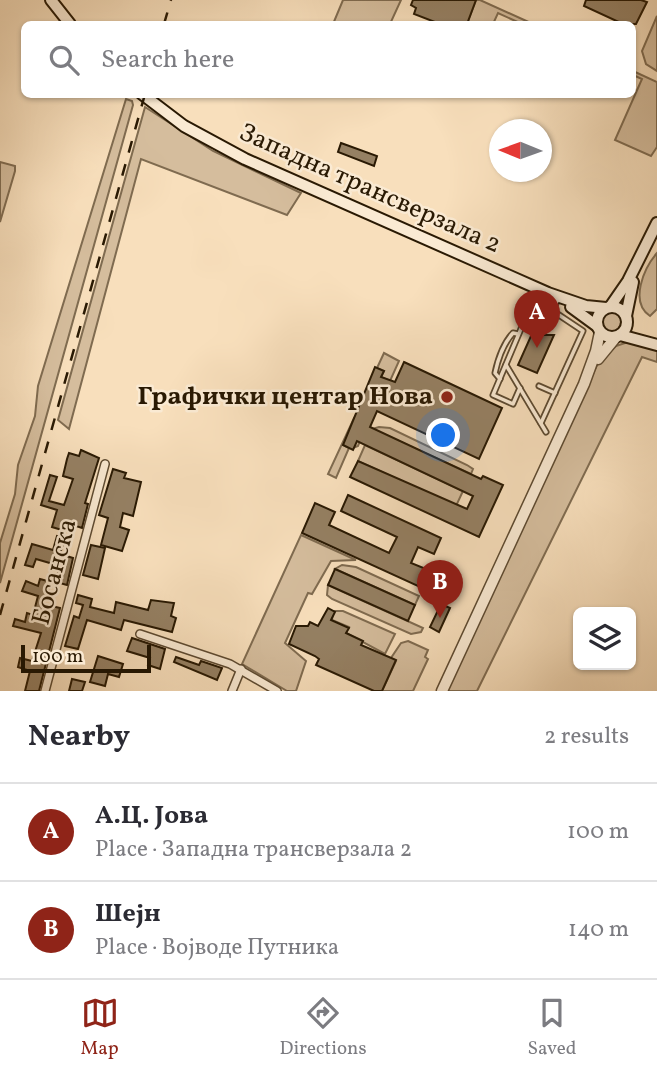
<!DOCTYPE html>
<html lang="en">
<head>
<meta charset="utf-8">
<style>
	:root { --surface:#fff; --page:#f2f2f3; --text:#2b2b33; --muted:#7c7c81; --line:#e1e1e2; --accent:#8f2418 }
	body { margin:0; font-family:Vollkorn,serif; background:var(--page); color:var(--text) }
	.controls { position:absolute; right:21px; bottom:21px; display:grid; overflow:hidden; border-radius:10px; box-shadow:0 2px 5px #0004 }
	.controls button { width:63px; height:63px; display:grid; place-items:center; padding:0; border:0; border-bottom:2px solid var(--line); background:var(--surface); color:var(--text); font:35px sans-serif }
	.compass { position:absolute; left:489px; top:119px; width:63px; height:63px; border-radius:50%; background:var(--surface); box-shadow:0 2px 5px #0004; rotate:271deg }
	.scale { position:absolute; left:21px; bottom:18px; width:130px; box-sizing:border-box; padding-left:7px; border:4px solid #291903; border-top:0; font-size:19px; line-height:24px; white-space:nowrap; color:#291903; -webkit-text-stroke:5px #faead3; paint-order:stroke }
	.you { position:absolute; left:444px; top:436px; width:24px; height:24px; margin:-18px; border:5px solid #fff; border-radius:50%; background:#1a73e8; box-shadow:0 0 0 10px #1a73e833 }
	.badge { display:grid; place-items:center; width:46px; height:46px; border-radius:50%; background:var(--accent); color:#fff; font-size:23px; font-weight:700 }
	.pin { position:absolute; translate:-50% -58px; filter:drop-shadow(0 2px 4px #0008) }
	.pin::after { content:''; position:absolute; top:37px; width:24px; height:21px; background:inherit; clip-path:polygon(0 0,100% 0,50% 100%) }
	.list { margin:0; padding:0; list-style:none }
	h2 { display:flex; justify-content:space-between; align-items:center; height:91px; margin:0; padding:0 28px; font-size:30px }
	h2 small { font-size:23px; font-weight:400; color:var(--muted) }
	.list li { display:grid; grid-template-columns:46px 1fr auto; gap:21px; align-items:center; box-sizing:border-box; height:98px; padding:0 28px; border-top:2px solid var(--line) }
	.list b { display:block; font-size:26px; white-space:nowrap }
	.list p { margin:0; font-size:23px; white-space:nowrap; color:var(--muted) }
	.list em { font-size:23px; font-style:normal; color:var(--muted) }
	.icon { flex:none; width:38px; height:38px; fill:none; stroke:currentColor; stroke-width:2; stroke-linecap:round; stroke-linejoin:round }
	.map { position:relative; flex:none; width:657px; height:691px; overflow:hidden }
	.search { position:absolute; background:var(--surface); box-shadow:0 2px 5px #0004; left:21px; right:21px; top:21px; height:77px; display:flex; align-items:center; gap:18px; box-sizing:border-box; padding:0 24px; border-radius:10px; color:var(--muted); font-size:26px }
	.sheet { height:287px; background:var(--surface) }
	nav { display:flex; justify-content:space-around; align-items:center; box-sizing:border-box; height:98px; border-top:2px solid var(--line); background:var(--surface); font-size:19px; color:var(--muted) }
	nav a { display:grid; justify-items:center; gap:4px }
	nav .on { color:var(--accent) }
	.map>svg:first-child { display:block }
</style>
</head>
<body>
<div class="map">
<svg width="657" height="691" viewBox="0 0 657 691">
	<rect width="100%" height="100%" fill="#f8dfbc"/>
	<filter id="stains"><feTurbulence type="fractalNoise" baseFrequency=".00286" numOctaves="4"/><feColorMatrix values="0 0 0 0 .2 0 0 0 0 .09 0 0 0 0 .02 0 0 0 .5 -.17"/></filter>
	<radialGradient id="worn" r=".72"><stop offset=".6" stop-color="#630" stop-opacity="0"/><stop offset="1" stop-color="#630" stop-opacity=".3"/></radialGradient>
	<!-- green -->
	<g fill="#d5bd9d" stroke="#7f6b50" stroke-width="2">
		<path d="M343,0h58l-11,24h-57z"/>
		<path d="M476,0h4l53,24h-11l-24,-11 -5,11h-26z"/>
		<path d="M657,16v55l-11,-7 -4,-13z"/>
		<path d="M633,71l24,11v65l-6,9 -36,-16 27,-61 -9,-4z"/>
		<path d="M126,99l6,2 1,4 -133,478v-40l15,-49 3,-29 17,-49 3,-30z"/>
		<path d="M145,107l68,44 88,42 -14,22 -146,-56 -72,270 -11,-9z"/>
		<path d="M0,162l15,4v5l-15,51z"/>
		<path d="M657,253v56l-7,7c-21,-14 -6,-48 7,-63z"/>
		<circle cx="611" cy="322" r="10"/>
		<path d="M628,342l29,7v13l-15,-5 -165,334h-32l153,-328 18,-17z"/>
		<path d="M384,353l15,8 -9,20 -9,-4 3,-6 -7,-3z"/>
		<path d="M354,418l13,6 -9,22 -5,2 1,-28 -11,25 6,3 -13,30 -8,-4z"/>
		<path d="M379,427l11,1 77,37 6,4 -2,5 -99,-45z"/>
		<path d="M365,445l98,46 -7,15 -98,-45z"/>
		<path d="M301,535l55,25 -25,1 -19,33 -4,-1 -23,50 21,18 -10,30h-9l-45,-27z"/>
		<path d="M342,565l14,2 63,29 -4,9 -80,-36z"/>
		<path d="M328,585l95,43 -2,4 -10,2 -79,-35 -5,-4z"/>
		<path d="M333,611h10l52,23 -10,20 -39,-21 3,-6 -17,-7z"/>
		<path d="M408,641l20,9 -3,7 3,2 -15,32h-31l14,-30 -5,-3 10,-15z"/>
	</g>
	<!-- building -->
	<g fill="#958063" stroke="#291903" stroke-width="2">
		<path d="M413,0h63l-9,24h-27l-26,-10 2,-6 -5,-3z"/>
		<path d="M586,0h55l6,2 -11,22h-13l-39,-18z"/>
		<path d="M341,143l36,13 -3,10 -36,-14z"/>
		<path d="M535,327l7,8h12l-17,38 -19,-8z"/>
		<path d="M404,362l98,46 -23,51 -102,-48 -7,16 111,52 2,-3 20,9 -24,52 -129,-60 8,-16 109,48 6,-13 -116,-55 -4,9 -10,-5 32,-78 9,4 -3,6 14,5z"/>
		<path d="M81,450l18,8 -14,45 3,1 -6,24 -15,-5 -2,8 -13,-4 5,-17 -16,-5 9,-30 7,2 -8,24 15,4 9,-26 -10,-3 4,-17 2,-6 10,3z"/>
		<path d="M113,469l13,4 -2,5 17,4 -8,34 -10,-3 -3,14 9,3 -7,21 -21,-6 7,-27 -9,-3z"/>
		<path d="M348,495l93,43 -7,16 -16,-7 -7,16 27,11 3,-7 13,7 -2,4 7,3 -6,14 -31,-14 -2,6 -118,-54 13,-30 20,9 -6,13 60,28 8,-16 -56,-26z"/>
		<path d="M57,536l8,2 -5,16 13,4 -6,27 -11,-3 4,-16 -24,-7 -3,8 -8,-2 7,-21 21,6z"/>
		<path d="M91,545l14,3 -7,31 -15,-4z"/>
		<path d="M335,569l80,36 -7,16 -80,-36z"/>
		<path d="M40,579l11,3 -8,22 17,4 -21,83h-14l5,-20 -12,-4 2,-9 12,3 9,-28 -28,-7 2,-7 10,3 2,-9 6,2 5,-19 -16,-5 4,-10 12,5z"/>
		<path d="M78,595l14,4 -2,8 24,6 2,-11 32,8 3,-10 23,3 -3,13 5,2 -4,14 -48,-12 -3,10 -34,-10 -9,29 -13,-3 9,-30 5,2 4,-13 -7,-2z"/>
		<path d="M441,604l9,4 -11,24 -9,-5z"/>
		<path d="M328,608l7,4 -4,8 18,8 -3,5 17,8 -2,4 35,15 -14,31h-8l-58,-26 3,-6 -4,-3 -26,-12 7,-18h12l2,-4 8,4z"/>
		<path d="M132,638l33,11 -5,20 -12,-4 2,-7 -23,-7z"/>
		<path d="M98,656l25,8 -4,13 -11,-3 -3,12 -15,-4z"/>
		<path d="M176,657l23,8 2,-4 21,7 -5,12 -43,-18z"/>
		<path d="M72,679l13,3 -3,9h-13z"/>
	</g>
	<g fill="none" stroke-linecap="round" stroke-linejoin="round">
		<!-- service casing -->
		<g stroke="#5d4a31" stroke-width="7">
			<g id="service">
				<path d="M544,331l13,-30"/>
				<path d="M506,365l40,67"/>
				<path d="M500,379l-5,-6c3,-14 8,-29 18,-40l5,1"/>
				<path d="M539,386l16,7"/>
				<path d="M520,388l-7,16 -20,-9 33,-78 25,-2"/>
				<path d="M541,423l42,-92 -30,-20"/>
			</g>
		</g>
		<!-- minor casing -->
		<g stroke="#5d4a31" stroke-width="10">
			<g id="minor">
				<path d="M140,634l90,30 47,27"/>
				<path d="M45,691l60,-227"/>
				<path d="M232,691l9,-22"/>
			</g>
		</g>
		<!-- tertiary casing -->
		<g stroke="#5d4a31" stroke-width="13">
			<g id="tertiary">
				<path d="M598,359l18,-22"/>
				<path d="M442,691l142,-307 12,-33 4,-19"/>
			</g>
		</g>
		<!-- secondary casing -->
		<g stroke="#291903" stroke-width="14">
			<g id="secondary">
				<path d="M51,0l19,24"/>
				<path d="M142,94l42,32 61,33 303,134 38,13 20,2"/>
				<circle cx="612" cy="322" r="15"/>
				<path d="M571,307l26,19"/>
				<path d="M610,307l18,-26 29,-58"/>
				<path d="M626,316l7,-34"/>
				<path d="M620,335l37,10"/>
			</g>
		</g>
		<!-- service -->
		<use href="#service" stroke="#faead3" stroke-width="3.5"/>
		<!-- minor -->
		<use href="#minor" stroke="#faead3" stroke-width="7"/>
		<!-- tertiary -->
		<use href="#tertiary" stroke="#faead3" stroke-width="10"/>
		<!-- secondary -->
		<use href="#secondary" stroke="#faead3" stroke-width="10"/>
		<!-- rail -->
		<g stroke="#291903" stroke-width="2.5" stroke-dasharray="12 12" stroke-linecap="butt">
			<path d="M164,24l7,-24"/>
			<path d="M0,615l145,-521"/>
		</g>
	</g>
	<!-- markers -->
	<circle fill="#8f2418" stroke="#faead3" stroke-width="2.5" cx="447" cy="397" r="7"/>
	<g text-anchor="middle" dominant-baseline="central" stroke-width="5" stroke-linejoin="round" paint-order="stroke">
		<!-- street labels -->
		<g font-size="26" fill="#291903" stroke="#faead3">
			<text transform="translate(370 189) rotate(24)">Западна трансверзала 2</text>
			<text transform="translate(55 572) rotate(-75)">Босанска</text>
		</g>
		<!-- poi labels -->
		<g font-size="26" font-weight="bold" fill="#291903" stroke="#faead3" text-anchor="end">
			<text x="433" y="397">Графички центар Нова</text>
		</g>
	</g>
	<rect width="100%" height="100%" filter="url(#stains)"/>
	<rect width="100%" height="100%" fill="url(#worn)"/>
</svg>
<div class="controls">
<button><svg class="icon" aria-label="layers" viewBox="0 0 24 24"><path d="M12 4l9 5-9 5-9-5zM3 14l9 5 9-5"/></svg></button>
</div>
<svg class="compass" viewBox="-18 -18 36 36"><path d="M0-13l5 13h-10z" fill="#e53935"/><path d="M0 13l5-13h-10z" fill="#7c7c81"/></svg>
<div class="scale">100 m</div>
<div class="you"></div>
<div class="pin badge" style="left:537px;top:348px">A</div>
<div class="pin badge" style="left:440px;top:618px">B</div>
<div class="search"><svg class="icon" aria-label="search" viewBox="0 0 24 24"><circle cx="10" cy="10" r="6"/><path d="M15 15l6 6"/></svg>Search here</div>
</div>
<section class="sheet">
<h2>Nearby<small>2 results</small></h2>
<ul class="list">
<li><span class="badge">A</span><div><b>А.Ц. Јова</b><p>Place · Западна трансверзала 2</p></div><em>100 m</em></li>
<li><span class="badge">B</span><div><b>Шејн</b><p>Place · Војводе Путника</p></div><em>140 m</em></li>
</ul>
</section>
<nav>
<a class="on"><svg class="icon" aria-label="map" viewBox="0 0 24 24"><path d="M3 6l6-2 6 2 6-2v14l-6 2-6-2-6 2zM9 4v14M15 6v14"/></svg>Map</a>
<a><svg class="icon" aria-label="directions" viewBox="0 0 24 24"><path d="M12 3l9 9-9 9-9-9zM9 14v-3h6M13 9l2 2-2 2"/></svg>Directions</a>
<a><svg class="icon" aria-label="saved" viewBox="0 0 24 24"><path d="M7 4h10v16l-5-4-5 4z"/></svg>Saved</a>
</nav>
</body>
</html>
